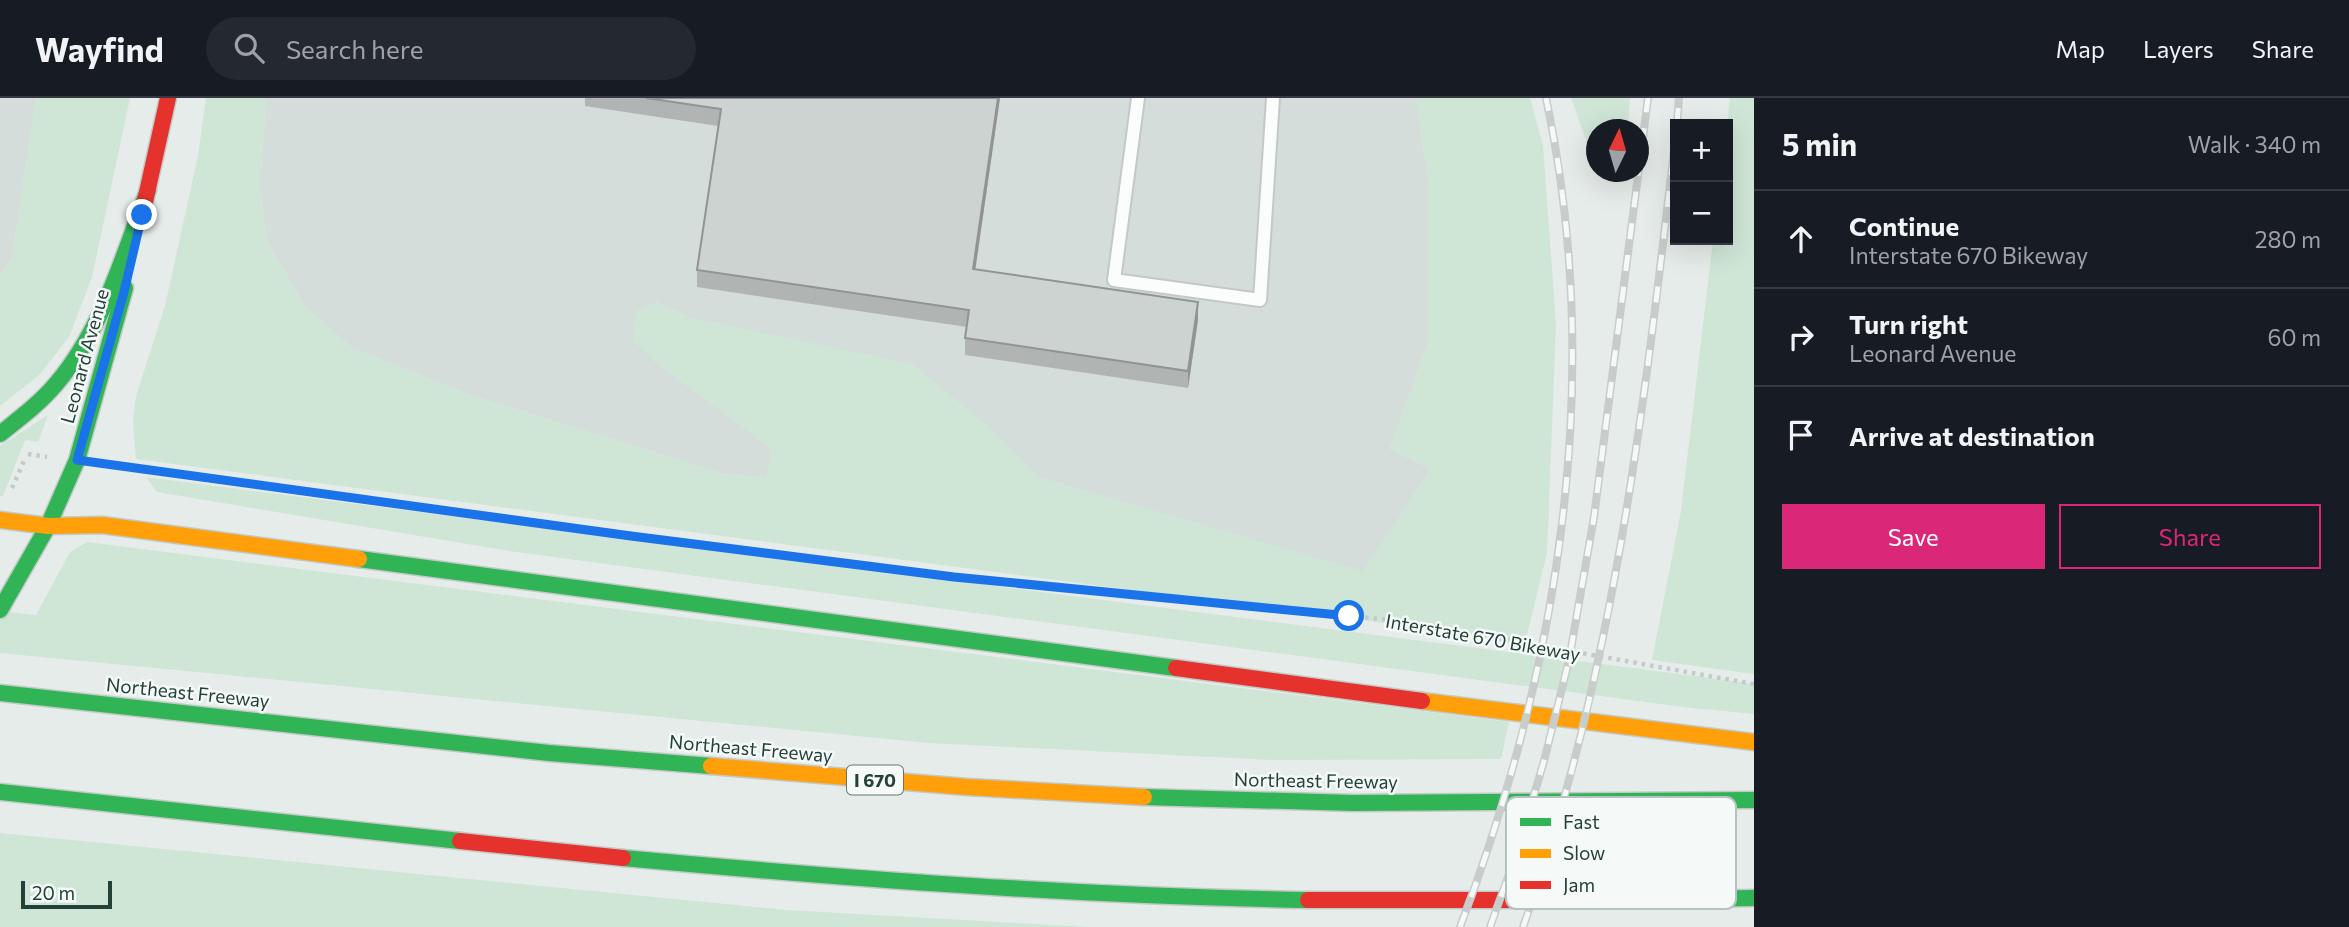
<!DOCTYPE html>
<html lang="en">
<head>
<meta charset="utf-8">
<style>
	:root { --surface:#171b24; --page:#242831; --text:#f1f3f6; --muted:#9ea1a6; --line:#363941; --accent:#db2777 }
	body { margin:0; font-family:Commissioner,sans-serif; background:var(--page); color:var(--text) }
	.controls { position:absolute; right:21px; top:21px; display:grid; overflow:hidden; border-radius:0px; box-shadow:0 7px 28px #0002 }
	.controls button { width:63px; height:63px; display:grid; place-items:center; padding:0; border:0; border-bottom:2px solid var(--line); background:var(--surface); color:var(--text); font:35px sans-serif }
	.compass { position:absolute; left:1586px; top:21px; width:63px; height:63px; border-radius:50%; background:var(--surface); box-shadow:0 7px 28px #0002; rotate:5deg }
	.scale { position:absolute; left:21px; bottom:18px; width:91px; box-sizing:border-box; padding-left:7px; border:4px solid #234039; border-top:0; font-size:19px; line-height:24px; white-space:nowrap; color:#234039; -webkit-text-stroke:5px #f5faf8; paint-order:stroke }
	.stop { position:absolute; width:21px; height:21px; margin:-16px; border:5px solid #1a73e8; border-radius:50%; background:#fff }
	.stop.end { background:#1a73e8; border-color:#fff; box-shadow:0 2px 7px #0008 }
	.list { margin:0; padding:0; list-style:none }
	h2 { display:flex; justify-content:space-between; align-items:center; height:91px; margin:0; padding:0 28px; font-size:30px }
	h2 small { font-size:23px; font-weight:400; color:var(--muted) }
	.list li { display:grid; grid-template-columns:46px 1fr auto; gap:21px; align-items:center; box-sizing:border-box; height:98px; padding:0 28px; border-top:2px solid var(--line) }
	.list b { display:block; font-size:26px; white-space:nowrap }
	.list p { margin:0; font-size:23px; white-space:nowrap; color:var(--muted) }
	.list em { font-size:23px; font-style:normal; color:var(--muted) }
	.actions { display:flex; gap:14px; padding:21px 28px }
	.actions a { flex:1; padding:16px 0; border:2px solid var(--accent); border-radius:0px; text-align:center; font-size:24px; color:var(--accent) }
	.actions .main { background:var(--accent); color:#fff }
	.icon { flex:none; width:38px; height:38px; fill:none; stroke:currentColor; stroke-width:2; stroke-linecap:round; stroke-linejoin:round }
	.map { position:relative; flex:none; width:1754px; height:829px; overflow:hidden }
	header { display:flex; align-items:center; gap:42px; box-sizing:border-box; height:98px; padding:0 35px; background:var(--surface); border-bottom:2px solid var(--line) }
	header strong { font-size:33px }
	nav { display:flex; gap:38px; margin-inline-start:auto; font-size:24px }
	.search { width:490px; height:63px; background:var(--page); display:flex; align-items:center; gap:18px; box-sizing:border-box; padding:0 24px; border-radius:38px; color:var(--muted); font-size:26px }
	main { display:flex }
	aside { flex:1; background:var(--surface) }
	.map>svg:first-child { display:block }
</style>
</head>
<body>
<header>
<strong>Wayfind</strong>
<div class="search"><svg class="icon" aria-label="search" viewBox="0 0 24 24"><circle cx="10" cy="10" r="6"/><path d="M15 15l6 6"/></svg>Search here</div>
<nav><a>Map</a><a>Layers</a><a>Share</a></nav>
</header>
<main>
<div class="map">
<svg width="1754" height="829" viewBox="0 0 1754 829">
	<rect width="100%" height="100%" fill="#e6ece9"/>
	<!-- built -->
	<g fill="#d4ddd9">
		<path d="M0,0h36l-24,160 -12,17z"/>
		<path d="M266,0h1150l12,83v161l-38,107 41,20 -67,103 -324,-94 -53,-53 -299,-108 -32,-15 -3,58 118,88 -4,30 -43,-4 -254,-79 -118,-47 -48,-42 -38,-68 -6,-51z"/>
	</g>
	<!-- green -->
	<g fill="#cfe5d6">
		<path d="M36,0h94l-38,179 -23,60 -30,38 -39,31v-131l12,-17z"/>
		<path d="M206,0h60l-6,89 6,51 38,68 48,42 118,47 254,79 42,4 5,-30 -118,-88 -19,-18 -1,-10 3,-21 20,-9 32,15 224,47 75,61 53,53 323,93 68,-102 -41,-20 38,-107v-161l-12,-83h114l13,47 13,180 -9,228 -21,86 -66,-6 -1324,-174 -3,-37 3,-26 29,-90 33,-150z"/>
		<path d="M1571,0h59l-2,31 -32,1v37z"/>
		<path d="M1730,0h24v576l-102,-14 29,-149 32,-271h15l-1,-116z"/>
		<path d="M48,317l-10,27 -13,-2 -22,56h-3v-50z"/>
		<path d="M146,379l1564,201 44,6v30l-71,-7 -1174,-156 -352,-59z"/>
		<path d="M87,444l1422,180 -8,37 -228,1 -344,-17 -929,-90v-42l36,4 34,-63z"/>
		<path d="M0,735l787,77 302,17h-1089z"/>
	</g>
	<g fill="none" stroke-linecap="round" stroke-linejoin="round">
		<!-- lane casing -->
		<g stroke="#c3c9c6" stroke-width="16">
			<path id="lane" d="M1138,0l-24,182 146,20 13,-202"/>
		</g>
		<!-- fast casing -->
		<g stroke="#c2cac7" stroke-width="19">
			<g id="fast">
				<path d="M0,336c20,-16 40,-31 56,-50 47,-55 67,-128 92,-194"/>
				<path d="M359,461l817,109"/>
				<path d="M0,512l48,-84 29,-66 48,-172"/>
				<path d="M0,595l549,60 162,13"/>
				<path d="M0,694l460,49"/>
				<path d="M1144,699l209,6 401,-3"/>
				<path d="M623,760c228,21 456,38 685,42"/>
				<path d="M1612,802l142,-2"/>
			</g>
		</g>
		<!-- slow casing -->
		<g stroke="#c2cac7" stroke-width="19">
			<g id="slow">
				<path d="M0,422l48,6 54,-1 257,34"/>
				<path d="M1422,603l332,41"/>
				<path d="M711,668l256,21 177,10"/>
			</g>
		</g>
		<!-- jam casing -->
		<g stroke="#c2cac7" stroke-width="19">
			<g id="jam">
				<path d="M142,117l26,-117"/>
				<path d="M1176,570l246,33"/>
				<path d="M460,743l163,17"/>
				<path d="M1308,802h304"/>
			</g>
		</g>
		<!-- path -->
		<g stroke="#c2cbc9" stroke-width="4.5" stroke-dasharray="3.5 5" stroke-linecap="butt">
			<path d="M28,356l19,3"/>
			<path d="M108,367l523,71 323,41 448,44 352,63"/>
			<path d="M12,390l12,-27"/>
		</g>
		<!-- lane -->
		<use href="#lane" stroke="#fbfcfc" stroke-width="12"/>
		<!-- fast -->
		<use href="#fast" stroke="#30b455" stroke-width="16"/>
		<!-- slow -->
		<use href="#slow" stroke="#ff9f0a" stroke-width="16"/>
		<!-- jam -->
		<use href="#jam" stroke="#e5322d" stroke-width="16"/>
		<!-- rail casing -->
		<g stroke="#c8ccca" stroke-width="8">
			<g id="rail">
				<path d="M1677,26l2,-26"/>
				<path d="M1460,829c100,-262 145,-552 86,-829"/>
				<path d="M1490,829l28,-78 26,-88 25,-101 25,-143 54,-419"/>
				<path d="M1523,829c91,-252 121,-520 152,-785"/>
			</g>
		</g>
		<!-- rail -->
		<use href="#rail" stroke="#f5faf8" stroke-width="5" stroke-dasharray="16" stroke-linecap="butt"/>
	</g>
	<!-- wall -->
	<path fill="#b0b5b4" d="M585,0h415l-25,171 223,51 -10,68 -223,-33v-17l2,-11 -270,-40v-17l21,-144 -133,-20z"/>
	<!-- shaded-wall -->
	<g fill="#909492">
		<path d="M998,0h2l-27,188v-17z"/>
		<path d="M1198,204v18l-10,68v-17z"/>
	</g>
	<!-- building -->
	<path fill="#cdd3d1" stroke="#909492" stroke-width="2" d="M646,0h352l-25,171 225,33 -10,69 -223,-33 4,-28 -272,-40 24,-161z"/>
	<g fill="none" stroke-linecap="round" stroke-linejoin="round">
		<!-- route -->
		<path stroke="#1a73e8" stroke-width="9" d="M142,117l-18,77 -47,168 554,76 323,41 395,39"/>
	</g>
	<g text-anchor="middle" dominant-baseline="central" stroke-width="5" stroke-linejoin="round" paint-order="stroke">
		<!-- shield labels -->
		<rect fill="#f5faf8" stroke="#627872" stroke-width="2" x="847" y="667.5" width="56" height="29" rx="5"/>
		<g font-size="18" font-weight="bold" fill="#234039">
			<text x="875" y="682">I 670</text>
		</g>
		<!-- street labels -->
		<g font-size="19" fill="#234039" stroke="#f5faf8">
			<text transform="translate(84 258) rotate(-75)">Leonard Avenue</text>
			<text transform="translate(1483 539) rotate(10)">Interstate 670 Bikeway</text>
			<text transform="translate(188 594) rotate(6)">Northeast Freeway</text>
			<text transform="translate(751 650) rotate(5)">Northeast Freeway</text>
			<text transform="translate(1316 682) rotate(1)">Northeast Freeway</text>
		</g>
	</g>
	<!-- legend -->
	<rect x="1506" y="699" width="230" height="112" rx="10" fill="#f5faf8" stroke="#b6c2bf" stroke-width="2"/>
	<rect x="1520" y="720" width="31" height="8" fill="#30b455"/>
	<rect x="1520" y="751" width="31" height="9" fill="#ff9f0a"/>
	<rect x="1520" y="783" width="31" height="8" fill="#e5322d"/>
	<g font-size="19" fill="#234039">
		<text x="1563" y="731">Fast</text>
		<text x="1563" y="762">Slow</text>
		<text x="1563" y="794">Jam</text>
	</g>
</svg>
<div class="controls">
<button>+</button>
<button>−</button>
</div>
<svg class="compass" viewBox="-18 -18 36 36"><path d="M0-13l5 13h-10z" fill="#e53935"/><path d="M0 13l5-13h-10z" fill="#9ea1a6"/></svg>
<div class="scale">20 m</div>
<div class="stop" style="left:1349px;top:518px"></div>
<div class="stop end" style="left:142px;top:117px"></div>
</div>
<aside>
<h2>5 min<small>Walk · 340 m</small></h2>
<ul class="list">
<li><svg class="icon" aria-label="ahead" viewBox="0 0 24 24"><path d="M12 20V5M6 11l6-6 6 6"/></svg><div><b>Continue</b><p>Interstate 670 Bikeway</p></div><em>280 m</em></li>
<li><svg class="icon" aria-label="right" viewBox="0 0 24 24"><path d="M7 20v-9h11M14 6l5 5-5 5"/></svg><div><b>Turn right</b><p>Leonard Avenue</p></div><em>60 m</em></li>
<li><svg class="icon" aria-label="arrive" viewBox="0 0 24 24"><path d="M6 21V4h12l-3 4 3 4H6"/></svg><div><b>Arrive at destination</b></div></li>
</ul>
<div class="actions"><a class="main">Save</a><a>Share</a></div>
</aside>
</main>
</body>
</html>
